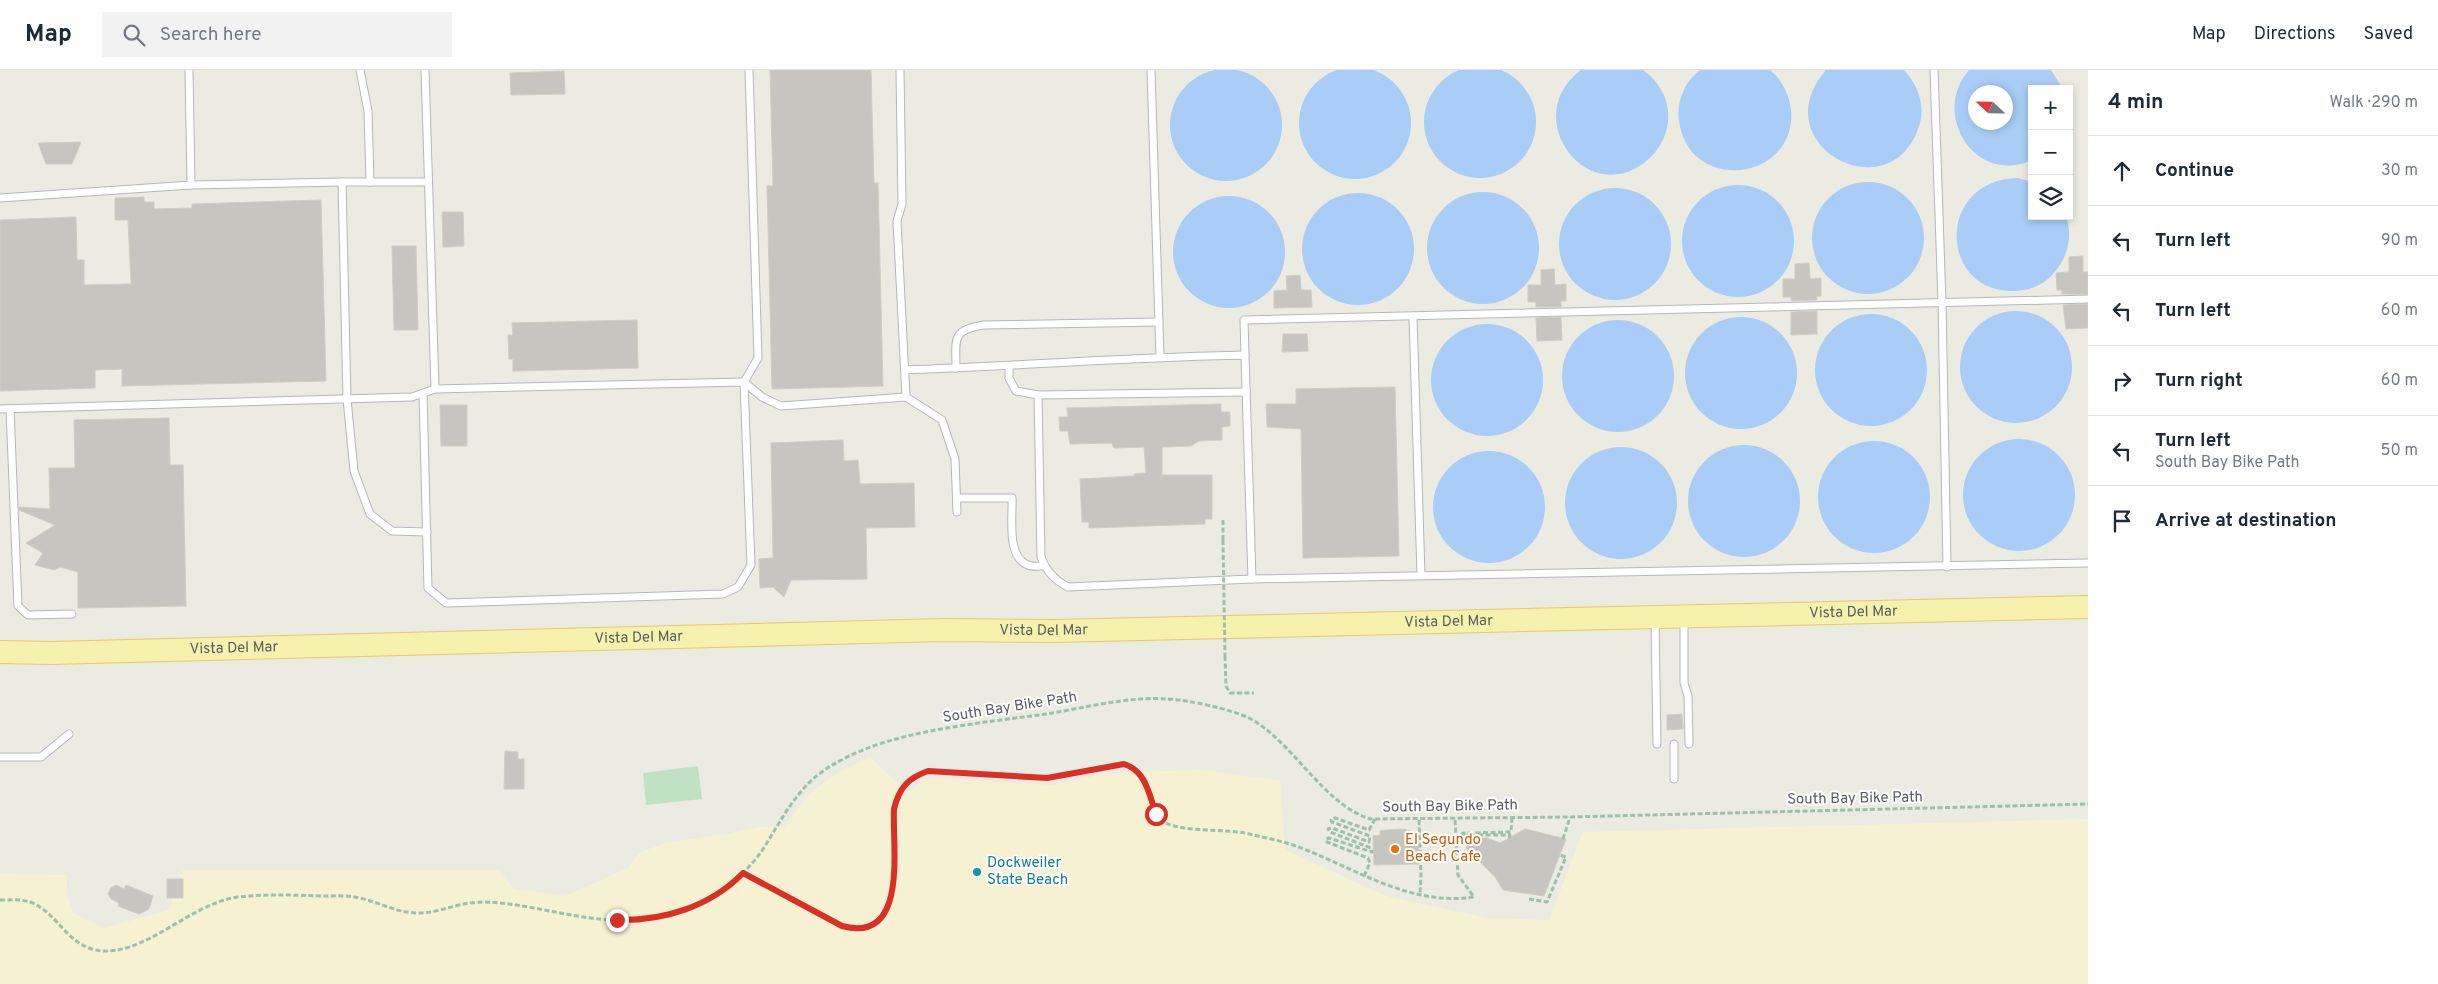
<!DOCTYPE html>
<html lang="en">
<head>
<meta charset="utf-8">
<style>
	:root { --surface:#fff; --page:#f2f2f3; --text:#1f2937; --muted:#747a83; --line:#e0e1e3 }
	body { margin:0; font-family:Overpass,sans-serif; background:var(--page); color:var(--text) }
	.controls { position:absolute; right:15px; top:15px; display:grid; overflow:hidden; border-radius:0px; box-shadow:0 2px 8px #0003 }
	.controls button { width:45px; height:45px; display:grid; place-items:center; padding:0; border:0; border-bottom:1px solid var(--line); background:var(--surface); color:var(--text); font:25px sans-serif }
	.compass { position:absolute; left:1968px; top:15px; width:45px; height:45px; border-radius:50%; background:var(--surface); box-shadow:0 2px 8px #0003; rotate:292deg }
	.stop { position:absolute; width:15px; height:15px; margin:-11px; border:4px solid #d93025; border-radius:50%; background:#fff }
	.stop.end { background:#d93025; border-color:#fff; box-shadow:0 1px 5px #0008 }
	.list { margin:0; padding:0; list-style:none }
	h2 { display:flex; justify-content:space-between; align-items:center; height:65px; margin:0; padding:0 20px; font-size:21px }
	h2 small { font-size:16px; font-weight:400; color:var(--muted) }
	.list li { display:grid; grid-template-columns:32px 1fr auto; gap:15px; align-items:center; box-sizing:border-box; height:70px; padding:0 20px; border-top:1px solid var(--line) }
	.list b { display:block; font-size:19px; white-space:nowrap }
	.list p { margin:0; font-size:16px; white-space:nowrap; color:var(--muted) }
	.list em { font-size:16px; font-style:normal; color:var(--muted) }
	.icon { flex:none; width:28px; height:28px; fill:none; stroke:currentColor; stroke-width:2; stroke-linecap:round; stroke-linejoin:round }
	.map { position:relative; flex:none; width:2088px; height:914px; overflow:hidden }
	header { display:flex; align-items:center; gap:30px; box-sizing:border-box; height:70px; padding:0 25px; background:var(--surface); border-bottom:1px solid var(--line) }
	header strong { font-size:24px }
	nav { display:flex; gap:28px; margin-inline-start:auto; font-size:18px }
	.search { width:350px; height:45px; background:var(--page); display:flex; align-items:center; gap:12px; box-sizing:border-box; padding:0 18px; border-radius:0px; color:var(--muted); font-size:19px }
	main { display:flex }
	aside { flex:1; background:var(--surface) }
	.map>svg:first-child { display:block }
</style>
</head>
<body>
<header>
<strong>Map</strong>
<div class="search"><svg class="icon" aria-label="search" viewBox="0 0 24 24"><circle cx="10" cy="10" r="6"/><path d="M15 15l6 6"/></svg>Search here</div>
<nav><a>Map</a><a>Directions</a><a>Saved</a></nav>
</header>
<main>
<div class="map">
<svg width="2088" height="914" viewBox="0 0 2088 914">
	<rect width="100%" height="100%" fill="#ecebe2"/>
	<!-- green -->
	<path fill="#c1e1c4" d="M698,696l4,33 -56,6 -3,-32z"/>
	<!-- sand -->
	<path fill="#f6f1d3" d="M870,687l38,36 12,-10 10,-5 121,7 57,-12 94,-3 78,11 5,69 101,46 102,22 61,2 34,-88 505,-13v165h-2088v-110l67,1v19l6,19 31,15 65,-18 14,-40h315l16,19 51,7 63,-28 11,-15 26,-10 61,-9 33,-7h25l25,-33 28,-21z"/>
	<!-- water -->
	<g fill="#a9cdf6" fill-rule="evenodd">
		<circle cx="1480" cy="52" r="56"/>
		<circle cx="1355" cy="53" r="56"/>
		<circle cx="1226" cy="55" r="56"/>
		<path d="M1581,0h62c17,12 27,31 25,52 -2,17 -11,31 -24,41 -59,44 -125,-47 -63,-93z"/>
		<path d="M1700,0h70c12,10 19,24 21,39 7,72 -102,86 -112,12 -3,-19 6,-40 21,-51z"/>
		<path d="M1826,0h78c14,15 22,36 15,56 -28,88 -158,19 -93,-56z"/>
		<path d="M1969,0h82l12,19h-31v71c-56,26 -102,-45 -63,-90zM1976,22h30v30h-30z"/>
		<path d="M2018,108l14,4v34h34c7,20 2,41 -12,57 -10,12 -25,18 -41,18 -74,1 -78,-111 5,-113z"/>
		<circle cx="1868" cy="168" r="56"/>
		<circle cx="1738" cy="171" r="56"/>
		<circle cx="1615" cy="174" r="56"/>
		<circle cx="1483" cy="178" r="56"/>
		<circle cx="1358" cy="179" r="56"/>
		<circle cx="1229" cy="182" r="56"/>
		<circle cx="2016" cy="297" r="56"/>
		<circle cx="1871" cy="300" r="56"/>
		<circle cx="1741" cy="303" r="56"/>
		<circle cx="1618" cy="306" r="56"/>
		<circle cx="1487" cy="310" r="56"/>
		<circle cx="2019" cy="425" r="56"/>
		<circle cx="1874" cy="427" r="56"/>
		<circle cx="1744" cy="431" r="56"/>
		<circle cx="1621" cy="433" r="56"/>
		<circle cx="1489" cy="437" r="56"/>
	</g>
	<!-- building -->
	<g fill="#c7c5c0" stroke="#d0cdc1">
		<path d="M770,0h101l3,113h4l5,203 -111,3 -5,-203h6z"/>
		<path d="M564,1l1,23 -54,1 -1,-22z"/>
		<path d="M81,72l-9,22h-26l-8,-21z"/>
		<path d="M144,127v5h10v7l38,-1v-4l129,-4 5,181 -204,5v-17l-27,1v18l-95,3v-171l76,-3 1,43h7v25l47,-1 -3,-64h-13v-22z"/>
		<path d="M442,142h21l1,34 -21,1z"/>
		<path d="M392,176h24l2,84h-24z"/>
		<path d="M2083,186v16h5v22h-26v-4h-5l-1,-17 13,-1v-15z"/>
		<path d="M1809,193l1,16 11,-1v18h-4v4l-26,1v-4h-8v-18h12v-15z"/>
		<path d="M1554,199l1,16 11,-1v17h-5v6h-25v-5h-8v-17h13v-15z"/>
		<path d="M1300,205l1,15h10l1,17 -38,1v-17l13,-1 -1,-14z"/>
		<path d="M2088,234v24l-22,1 -3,-24z"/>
		<path d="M1817,241v23l-26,1v-23z"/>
		<path d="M1561,247l1,23 -25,1 -1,-23z"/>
		<path d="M637,250l1,48 -125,3v-12h-4l-1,-24h5l-1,-12z"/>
		<path d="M1283,264h24l1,17 -26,1z"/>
		<path d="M1395,317l4,169 -96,2 -2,-129 -34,-2 -1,-23h30v-15z"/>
		<path d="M1221,334v8h9v14l-8,1v13l-23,1 -8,5 -29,1v28h50v44h-7v5l-116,4v-6h-7l-2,-43 54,-3v-2l12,-1 -2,-26 -30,1 -2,-5 -42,1 -2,-13h-8l-1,-14h9l-1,-9z"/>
		<path d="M440,335h27v41h-26z"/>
		<path d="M169,348l1,47h13l3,141 -108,2v-36l-18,-5 -5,3 -20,-5 8,-12 -17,-10 29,-18 -36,-15v-3l31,2 -1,-41h26l-1,-48z"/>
		<path d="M843,370l1,21 14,-1 2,24 54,-1 1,44 -49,1 1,51 -76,1 -7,17 -11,-10 -13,1 -1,-29 14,-1 -2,-115z"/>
		<path d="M1682,644l1,15 -16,1v-15z"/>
		<path d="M505,681l13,1v7h6v30h-20z"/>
		<path d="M1406,759v2h5l1,4 6,-1 1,30 -45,1 -1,-29 7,-1v-4l5,-1z"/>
		<path d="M1525,759l41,10 -22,57 -41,-6 -8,-13 -29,-29 4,-10h17l13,5z"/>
		<rect x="167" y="809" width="16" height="19"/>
		<path d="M116,815l8,4 2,-4 27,11 -4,13 -10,5 -21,-8 1,-3 -8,-4 -3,-5 3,-6z"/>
	</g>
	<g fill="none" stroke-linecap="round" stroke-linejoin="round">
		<!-- service casing -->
		<g stroke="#b5b7bb" stroke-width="9">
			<g id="service">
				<path d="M189,0l2,115"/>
				<path d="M360,0l8,41 2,71"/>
				<path d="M425,0l10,319"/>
				<path d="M900,0l2,134 -5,17 9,176"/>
				<path d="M1151,0l9,287"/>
				<path d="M1934,0l8,232 5,265"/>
				<path d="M342,112l5,217 7,72 16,43 22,17 35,1"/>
				<path d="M0,128l191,-13 151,-3h86"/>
				<path d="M1413,247l8,258"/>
				<path d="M1245,285l-1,-35 844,-21"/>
				<path d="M1009,296v12l7,13 22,4 3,162c5,14 13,23 27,30l184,-8 836,-16"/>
				<path d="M956,298c0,-29 -5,-38 28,-43l175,-3"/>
				<path d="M905,300c113,-4 227,-13 340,-15l7,224"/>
				<path d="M423,323l5,195 18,15 277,-9 15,-7 13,-22 -7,-183 14,-24 -9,-288"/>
				<path d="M1038,325l208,-3"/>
				<path d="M0,339l412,-12 23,-8 309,-7 18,15 19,9 125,-9 36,23 13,39 2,53"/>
				<path d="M10,339l8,197 10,9 44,-1"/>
				<path d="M957,428h55c1,19 -6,59 16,67 5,2 11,1 16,1"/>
				<path d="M1655,549l2,125"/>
				<path d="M1684,550v63l4,13 1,48"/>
				<path d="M0,687h41l28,-23"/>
				<path d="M1674,709v-35"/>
			</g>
		</g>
		<!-- primary casing -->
		<g stroke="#e2cb65" stroke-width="24">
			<g id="primary">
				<path id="s1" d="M0,582l51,1 893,-23 110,1 1034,-24"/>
			</g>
		</g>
		<!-- path -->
		<g stroke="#9cc1a9" stroke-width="3" stroke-dasharray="5 2.5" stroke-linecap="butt">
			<path d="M1223,450v20"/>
			<path d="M1225,586l1,30 4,7h24"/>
			<path d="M1419,750l2,56 -1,17"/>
			<path d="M1509,768l1,-3h-49l2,-2 48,-1 1,-14"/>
			<path d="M1563,769l7,-22"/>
			<path d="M743,803l99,53c67,18 50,-78 52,-117 5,-21 14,-31 34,-38l119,7 77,-14c31,10 19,46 42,59 18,9 58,6 79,10 16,4 33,7 48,12 59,21 116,62 181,52l-16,-22 -3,-56"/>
			<path d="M1364,806l6,-13 -2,-5 -41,-16 -1,-3 3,-1 43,14 -1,-4 -41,-16 -2,-3 4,-1 37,14 1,-6 -38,-14 -1,-2 4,-2 34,12 6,-11"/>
			<path d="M1529,829l18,3 19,-45 -6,-2"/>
			<path d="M0,830c10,0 21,-1 30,2 30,11 37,48 75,49 44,1 87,-48 133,-54 28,-3 56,-2 84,-1 12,0 26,-1 38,2 21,5 37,15 59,15 15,0 30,-6 45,-9 15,-3 30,-2 45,0 47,6 96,23 144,14 45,-8 87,-33 112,-72 15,-24 27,-48 49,-68 21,-18 55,-32 82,-39 48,-13 100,-18 150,-25 38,-6 83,-18 121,-15 22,1 63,10 82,19 44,23 75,88 122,101l199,-2 518,-13"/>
		</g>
		<!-- service -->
		<use href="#service" stroke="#fff" stroke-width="7"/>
		<!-- primary -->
		<use href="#primary" stroke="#f6f1ad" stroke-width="22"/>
		<!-- path-bridge -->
		<path stroke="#9cc1a9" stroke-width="3" stroke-dasharray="5 2.5" stroke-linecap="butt" d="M1223,470l2,116"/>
	</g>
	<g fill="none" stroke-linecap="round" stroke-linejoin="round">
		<!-- route -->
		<path stroke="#d93025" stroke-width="6" d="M617,850c46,1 93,-13 126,-47l99,53c67,18 50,-78 52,-117 5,-21 14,-31 34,-38l119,7 77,-14c22,7 25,30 32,50"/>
	</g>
	<!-- markers -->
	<circle fill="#e8710a" stroke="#fff" stroke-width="2" cx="1395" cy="779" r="5"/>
	<circle fill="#0f9aa8" stroke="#fff" stroke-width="2" cx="977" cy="802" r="5"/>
	<g text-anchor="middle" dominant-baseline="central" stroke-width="4" stroke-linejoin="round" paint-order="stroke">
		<!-- street labels -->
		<g font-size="15" fill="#5b5d62" stroke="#fff">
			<text stroke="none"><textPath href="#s1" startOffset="1854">Vista Del Mar</textPath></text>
			<text stroke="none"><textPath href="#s1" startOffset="1449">Vista Del Mar</textPath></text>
			<text stroke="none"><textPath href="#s1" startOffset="1044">Vista Del Mar</textPath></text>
			<text stroke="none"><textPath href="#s1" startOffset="639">Vista Del Mar</textPath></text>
			<text stroke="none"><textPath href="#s1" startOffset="234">Vista Del Mar</textPath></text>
			<text transform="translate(1010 638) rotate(-9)">South Bay Bike Path</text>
			<text transform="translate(1855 729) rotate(-1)">South Bay Bike Path</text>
			<text transform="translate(1450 737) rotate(-1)">South Bay Bike Path</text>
		</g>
		<!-- food labels -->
		<g font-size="15" fill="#c56008" stroke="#fff" text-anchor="start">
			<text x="1405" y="770">El Segundo<tspan x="1405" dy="17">Beach Cafe</tspan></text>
		</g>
		<!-- culture labels -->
		<g font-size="15" fill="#0d838f" stroke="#fff" text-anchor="start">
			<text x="987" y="793">Dockweiler<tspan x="987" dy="17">State Beach</tspan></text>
		</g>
	</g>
</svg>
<div class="controls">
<button>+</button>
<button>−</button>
<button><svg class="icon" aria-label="layers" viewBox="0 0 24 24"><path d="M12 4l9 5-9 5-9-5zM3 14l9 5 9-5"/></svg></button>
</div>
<svg class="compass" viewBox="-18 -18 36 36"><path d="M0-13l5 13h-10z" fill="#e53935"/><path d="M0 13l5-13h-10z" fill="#747a83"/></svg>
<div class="stop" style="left:1156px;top:744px"></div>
<div class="stop end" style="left:617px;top:850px"></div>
</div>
<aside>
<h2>4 min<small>Walk · 290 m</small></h2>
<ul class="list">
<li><svg class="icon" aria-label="ahead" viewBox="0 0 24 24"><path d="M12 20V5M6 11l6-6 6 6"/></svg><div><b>Continue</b></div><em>30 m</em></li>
<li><svg class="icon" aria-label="left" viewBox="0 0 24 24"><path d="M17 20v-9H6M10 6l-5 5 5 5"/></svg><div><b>Turn left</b></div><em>90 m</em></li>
<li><svg class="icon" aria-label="left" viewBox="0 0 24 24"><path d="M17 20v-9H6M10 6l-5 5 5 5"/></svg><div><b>Turn left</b></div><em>60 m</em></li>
<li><svg class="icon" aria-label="right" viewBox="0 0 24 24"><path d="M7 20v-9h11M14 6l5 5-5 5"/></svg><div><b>Turn right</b></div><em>60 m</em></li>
<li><svg class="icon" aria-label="left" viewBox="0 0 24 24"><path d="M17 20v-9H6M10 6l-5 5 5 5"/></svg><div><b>Turn left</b><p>South Bay Bike Path</p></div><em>50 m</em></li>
<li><svg class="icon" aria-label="arrive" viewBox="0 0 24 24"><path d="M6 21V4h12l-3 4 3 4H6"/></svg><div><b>Arrive at destination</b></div></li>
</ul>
</aside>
</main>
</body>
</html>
